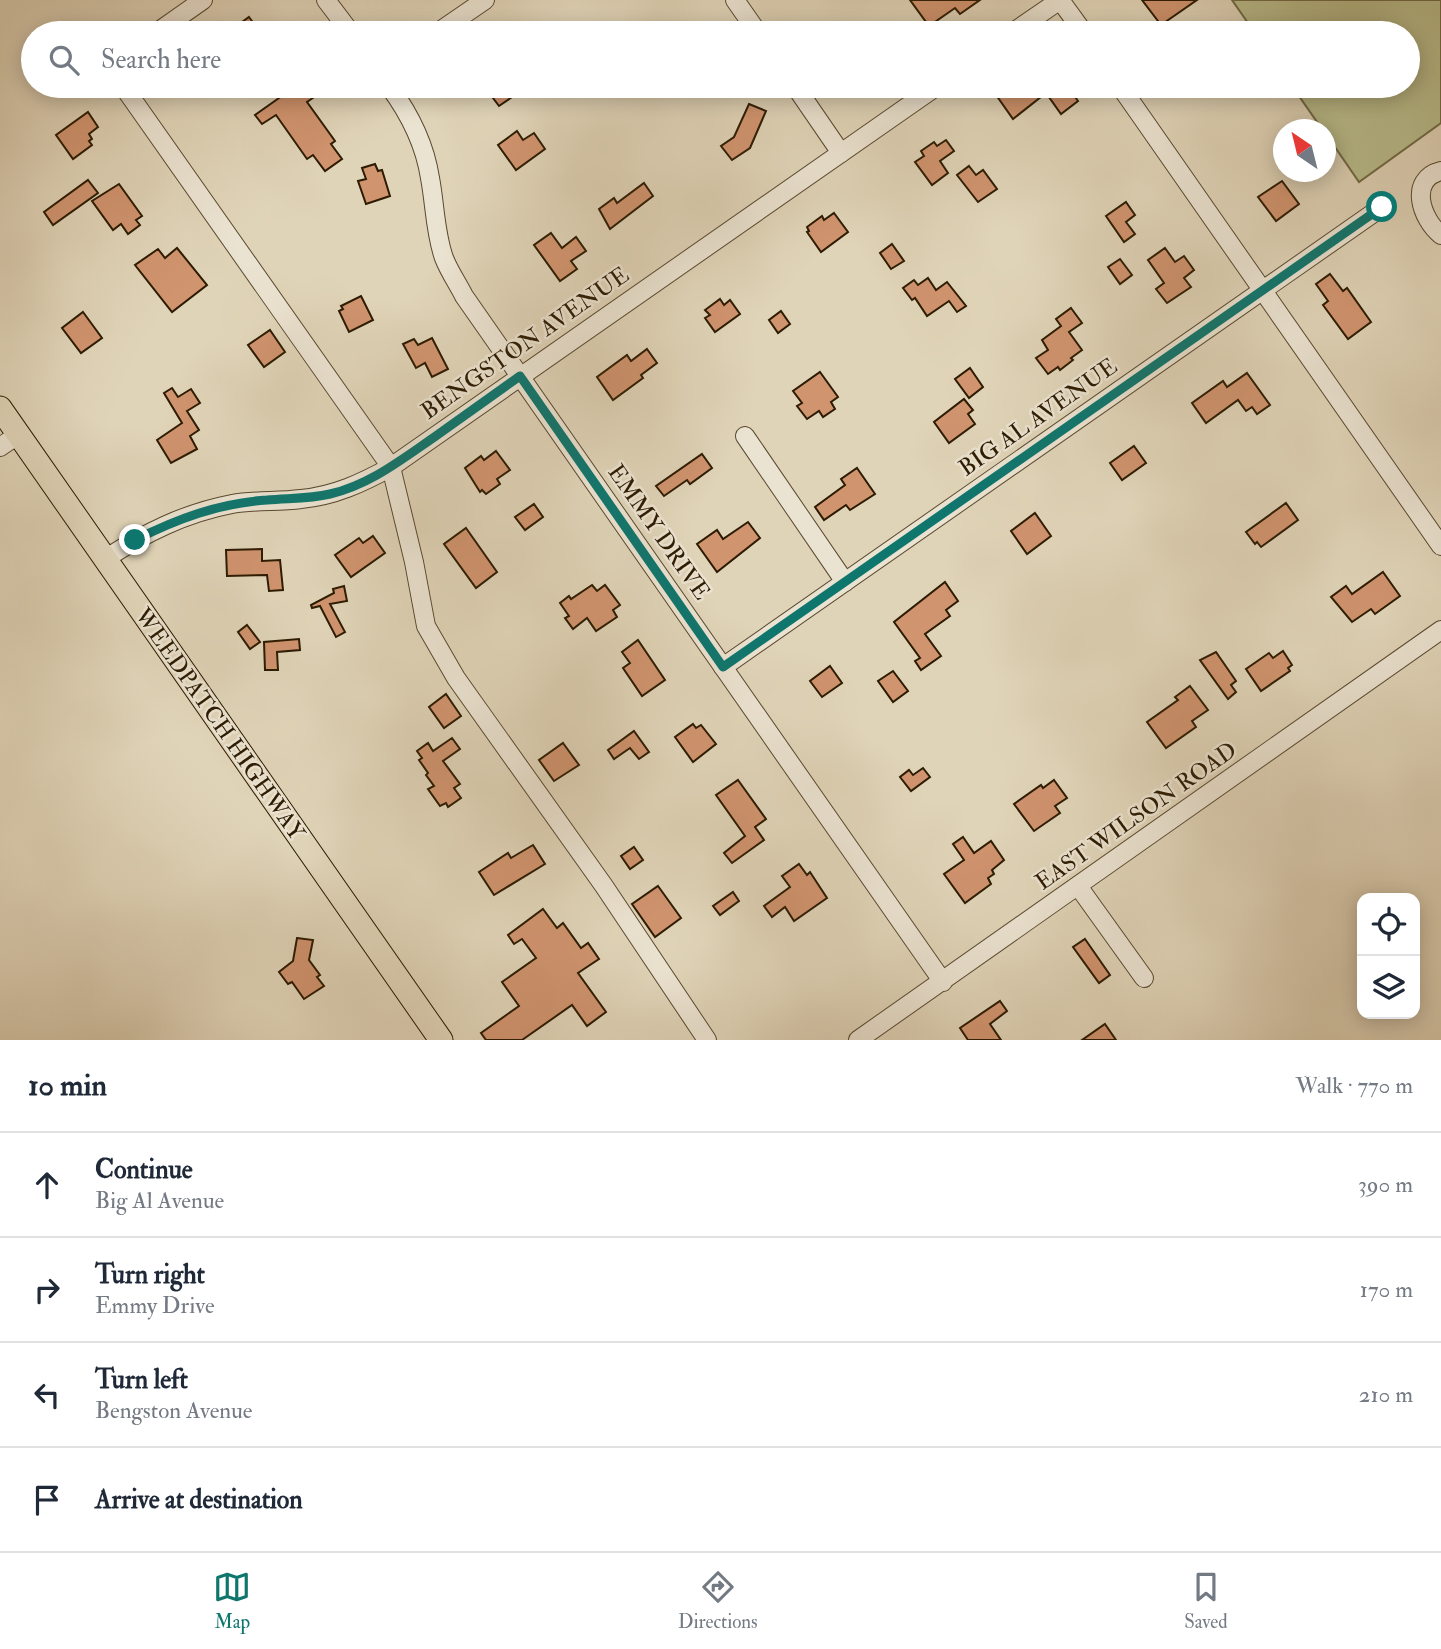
<!DOCTYPE html>
<html lang="en">
<head>
<meta charset="utf-8">
<style>
	:root { --surface:#fff; --page:#f2f2f3; --text:#1f2937; --muted:#747a83; --line:#e0e1e3; --accent:#0f766e }
	body { margin:0; font-family:"IM FELL Double Pica",serif; background:var(--page); color:var(--text) }
	.controls { position:absolute; right:21px; bottom:21px; display:grid; overflow:hidden; border-radius:14px; box-shadow:0 4px 18px #0003 }
	.controls button { width:63px; height:63px; display:grid; place-items:center; padding:0; border:0; border-bottom:2px solid var(--line); background:var(--surface); color:var(--text); font:35px sans-serif }
	.compass { position:absolute; left:1273px; top:119px; width:63px; height:63px; border-radius:50%; background:var(--surface); box-shadow:0 4px 18px #0003; rotate:325deg }
	.stop { position:absolute; width:21px; height:21px; margin:-16px; border:5px solid #0f766e; border-radius:50%; background:#fff }
	.stop.end { background:#0f766e; border-color:#fff; box-shadow:0 2px 7px #0008 }
	.list { margin:0; padding:0; list-style:none }
	h2 { display:flex; justify-content:space-between; align-items:center; height:91px; margin:0; padding:0 28px; font-size:30px }
	h2 small { font-size:23px; font-weight:400; color:var(--muted) }
	.list li { display:grid; grid-template-columns:46px 1fr auto; gap:21px; align-items:center; box-sizing:border-box; height:105px; padding:0 28px; border-top:2px solid var(--line) }
	.list b { display:block; font-size:26px; white-space:nowrap }
	.list p { margin:0; font-size:23px; white-space:nowrap; color:var(--muted) }
	.list em { font-size:23px; font-style:normal; color:var(--muted) }
	.icon { flex:none; width:38px; height:38px; fill:none; stroke:currentColor; stroke-width:2; stroke-linecap:round; stroke-linejoin:round }
	.map { position:relative; flex:none; width:1441px; height:1040px; overflow:hidden }
	.search { position:absolute; background:var(--surface); box-shadow:0 4px 18px #0003; left:21px; right:21px; top:21px; height:77px; display:flex; align-items:center; gap:18px; box-sizing:border-box; padding:0 24px; border-radius:38px; color:var(--muted); font-size:26px }
	.sheet { height:511px; background:var(--surface) }
	nav { display:flex; justify-content:space-around; align-items:center; box-sizing:border-box; height:98px; border-top:2px solid var(--line); background:var(--surface); font-size:19px; color:var(--muted) }
	nav a { display:grid; justify-items:center; gap:4px }
	nav .on { color:var(--accent) }
	.map>svg:first-child { display:block }
</style>
</head>
<body>
<div class="map">
<svg width="1441" height="1040" viewBox="0 0 1441 1040">
	<rect width="100%" height="100%" fill="#e0d4b8"/>
	<filter id="stains"><feTurbulence type="fractalNoise" baseFrequency=".00286" numOctaves="4"/><feColorMatrix values="0 0 0 0 .2 0 0 0 0 .09 0 0 0 0 .02 0 0 0 .5 -.17"/></filter>
	<radialGradient id="worn" r=".72"><stop offset=".6" stop-color="#630" stop-opacity="0"/><stop offset="1" stop-color="#630" stop-opacity=".3"/></radialGradient>
	<!-- green -->
	<path fill="#b8bb8b" stroke="#726b46" stroke-width="2" d="M1232,0h209v123l-82,59 -33,-48v-4l-4,-1 -30,-43h116v-53h-153z"/>
	<!-- building -->
	<g fill="#d0946f" stroke="#2c1b02" stroke-width="2">
		<path d="M910,0h70l-20,14 -5,-6 -26,18z"/>
		<path d="M1142,0h55l-36,25z"/>
		<path d="M249,17l8,11 -6,5h-24z"/>
		<path d="M296,86h34l-23,16 28,39 -4,3 11,15 -17,12 -12,-16 -6,4 -31,-44 -14,9 -7,-9z"/>
		<path d="M484,86h44l-29,20z"/>
		<path d="M1003,86h64l11,15 -17,13 -15,-21 -33,26 -19,-27z"/>
		<path d="M749,104l17,7 -16,37 -18,12 -11,-14 13,-9z"/>
		<path d="M88,112l10,15 -9,7 3,5 -3,2 3,4 -19,14 -17,-24z"/>
		<path d="M517,131l6,9 11,-7 11,16 -29,21 -18,-25z"/>
		<path d="M946,140l8,11 -14,10 8,12 -16,12 -17,-23 9,-6 -3,-5 13,-9 3,4z"/>
		<path d="M375,164l3,7 4,-1 8,26 -24,8 -8,-23 8,-2 -4,-11z"/>
		<path d="M969,166l7,9 7,-5 14,19 -19,13 -21,-27z"/>
		<path d="M88,180l10,13 -45,32 -9,-13z"/>
		<path d="M1282,181l17,23 -23,17 -18,-24z"/>
		<path d="M644,183l9,13 -43,33 -11,-20 15,-11 3,5z"/>
		<path d="M119,184l23,32 -6,4 4,5 -12,9 -7,-10 -8,6 -21,-29z"/>
		<path d="M1126,202l9,13 -9,7 9,12 -11,8 -18,-26z"/>
		<path d="M834,213l14,19 -27,20 -14,-20 2,-1 -2,-4 15,-11 2,4z"/>
		<path d="M551,233l11,15 14,-11 10,14 -15,10 6,8 -17,12 -26,-36z"/>
		<path d="M892,244l12,17 -13,8 -11,-16z"/>
		<path d="M177,248l30,37 -35,27 -37,-47 23,-16 7,9z"/>
		<path d="M1165,248l10,14 9,-6 10,14 -10,8 7,9 -24,16 -11,-14 8,-6 -16,-23z"/>
		<path d="M1120,259l12,16 -12,9 -12,-17z"/>
		<path d="M1330,274l13,17 4,-3 24,34 -23,17 -25,-34 5,-4 -12,-17z"/>
		<path d="M928,278l8,12 11,-8 19,24 -9,6 -8,-11 -22,15 -12,-18 -3,2 -9,-12 11,-8 4,5z"/>
		<path d="M361,296l12,24 -24,12 -10,-21 4,-2 -2,-3z"/>
		<path d="M720,299l4,6 6,-5 10,14 -25,18 -10,-14 5,-3 -5,-5z"/>
		<path d="M1071,308l11,15 -13,9 13,18 -11,8 2,2 -13,10 -2,-3 -10,7 -12,-16 12,-8 -6,-10 19,-14 -5,-7z"/>
		<path d="M781,311l9,13 -12,9 -9,-13z"/>
		<path d="M83,312l19,26 -21,15 -19,-25z"/>
		<path d="M270,330l15,22 -21,15 -16,-22z"/>
		<path d="M432,338l16,31 -16,8 -7,-14 -9,5 -13,-24 11,-5 4,6z"/>
		<path d="M647,349l10,14 -16,12 2,3 -30,22 -16,-23 30,-22 4,6z"/>
		<path d="M970,368l13,19 -14,11 -14,-19z"/>
		<path d="M820,372l18,25 -7,5 4,7 -12,8 -4,-6 -12,8 -10,-13 5,-3 -9,-12z"/>
		<path d="M1247,373l23,32 -13,9 -5,-7 -6,4 -8,-11 -32,23 -14,-20 31,-22 4,6z"/>
		<path d="M172,388l6,9 13,-8 9,14 -13,8 12,19 -9,6 7,13 -26,14 -14,-23 25,-17 -18,-30z"/>
		<path d="M964,399l9,11 -5,4 7,10 -26,19 -15,-21z"/>
		<path d="M1134,446l12,17 -24,17 -12,-17z"/>
		<path d="M496,451l14,19 -13,9 3,5 -14,10 -4,-4 -2,2 -15,-24 16,-12 3,4z"/>
		<path d="M702,454l10,14 -22,16 -3,-4 -23,16 -8,-10z"/>
		<path d="M857,468l18,26 -25,16 -4,-5 -22,15 -9,-13 30,-22 -4,-6z"/>
		<path d="M1286,503l12,17 -37,27 -4,-5 -2,2 -9,-12z"/>
		<path d="M534,504l9,13 -18,13 -10,-13z"/>
		<path d="M1035,513l16,23 -24,18 -16,-23z"/>
		<path d="M748,522l12,16 -43,34 -20,-28 20,-14 6,9z"/>
		<path d="M466,528l31,44 -21,16 -32,-44z"/>
		<path d="M373,536l12,17 -34,24 -16,-22 24,-17 4,5z"/>
		<path d="M262,549v12l18,-1 3,30 -14,1 -2,-16 -40,1 -1,-26z"/>
		<path d="M1383,572l17,24 -25,18 -4,-5 -19,13 -21,-25 15,-11 6,8z"/>
		<path d="M945,582l13,19 -12,9 4,6 -25,18 16,22 -20,14 -6,-9 5,-3 -26,-36z"/>
		<path d="M592,585l5,6 8,-6 15,20 -7,5 4,7 -21,14 -9,-13 -14,11 -8,-11 4,-2 -9,-13 9,-7 2,3z"/>
		<path d="M344,586l3,15 -17,3 15,28 -9,5 -16,-31 -8,2 -1,-3 23,-12 -1,-4z"/>
		<path d="M247,625l13,17 -10,7 -12,-17z"/>
		<path d="M299,639l1,11 -23,2 1,18h-13l-1,-28z"/>
		<path d="M638,640l27,40 -23,16 -19,-28 7,-5 -8,-11z"/>
		<path d="M1283,651l9,14 -4,3 2,3 -29,20 -15,-22 23,-16 4,5z"/>
		<path d="M1216,652l20,29 -5,4 5,7 -8,7 -28,-39z"/>
		<path d="M830,666l12,17 -20,14 -12,-16z"/>
		<path d="M893,671l15,20 -15,11 -15,-21z"/>
		<path d="M1190,686l18,24 -16,11 4,6 -30,21 -19,-26 31,-22 -3,-3z"/>
		<path d="M446,694l15,22 -17,12 -15,-21z"/>
		<path d="M693,724l3,4 5,-3 15,19 -23,18 -18,-25z"/>
		<path d="M634,731l15,21 -10,7 -9,-11 -16,11 -6,-9z"/>
		<path d="M452,738l8,11 -17,12 17,23 -6,4 7,10 -13,9 -2,-4 -6,3 -12,-17 6,-3 -8,-11 2,-2 -9,-13 3,-2 -5,-7 11,-8 5,8z"/>
		<path d="M563,743l16,22 -25,16 -15,-21z"/>
		<path d="M923,768l7,9 -19,14 -11,-14 9,-7 4,5z"/>
		<path d="M738,780l28,39 -11,8 9,13 -32,23 -8,-10 21,-17 -29,-41z"/>
		<path d="M1054,780l13,18 -12,8 5,7 -26,18 -20,-27 27,-19 2,3z"/>
		<path d="M963,837l11,16 17,-12 13,19 -12,10 2,4 -6,4 3,6 -26,19 -21,-29 20,-14 -11,-16z"/>
		<path d="M533,845l12,19 -51,31 -15,-23 29,-19 3,5z"/>
		<path d="M634,847l9,13 -13,9 -9,-13z"/>
		<path d="M799,864l8,11 3,-3 17,26 -33,23 -9,-14 -13,10 -8,-11 26,-19 -8,-11z"/>
		<path d="M658,886l23,32 -26,19 -23,-33z"/>
		<path d="M733,892l6,9 -19,14 -7,-9z"/>
		<path d="M543,909l14,19 6,-5 18,25 7,-5 11,16 -21,14 28,39 -19,14 -15,-21 -50,35h-36l-5,-7 38,-27 -17,-24 34,-24 -14,-19 -8,5 -6,-9z"/>
		<path d="M297,938l16,2 -4,20 11,15 -3,2 7,9 -20,13 -12,-17 -4,2 -9,-12 14,-11z"/>
		<path d="M1085,939l25,36 -11,8 -26,-36z"/>
		<path d="M1000,1001l7,10 -17,13 11,16h-33l-8,-12z"/>
		<path d="M1105,1024l11,16h-34z"/>
	</g>
	<g fill="none" stroke-linecap="round" stroke-linejoin="round">
		<!-- minor casing -->
		<g stroke="#594930" stroke-width="20">
			<g id="minor">
				<path d="M326,0l25,33"/>
				<path d="M735,0l23,33"/>
				<path d="M1060,0l24,33"/>
				<path d="M156,33l47,-33"/>
				<path d="M437,33l48,-33"/>
				<path d="M1012,33l48,-33"/>
				<path d="M123,86l268,381 23,95 12,64 30,52 148,208 103,154"/>
				<path d="M389,86c20,27 36,59 41,92 5,26 5,55 14,80 5,13 14,26 20,38l479,686"/>
				<path d="M795,86l46,67"/>
				<path d="M1120,86l321,460"/>
				<path d="M1441,171c-33,8 -20,48 0,64"/>
				<path d="M745,436l100,146"/>
				<path d="M0,447l19,-13"/>
				<path d="M105,559c40,-26 80,-46 127,-55 23,-4 46,-2 69,-5 33,-3 61,-16 90,-32l546,-381"/>
				<path d="M723,667l659,-460"/>
				<path d="M1078,886l66,92"/>
				<path d="M858,1040l583,-410"/>
			</g>
		</g>
		<!-- major casing -->
		<g stroke="#2c1b02" stroke-width="25">
			<path id="major" d="M0,408l441,632"/>
		</g>
		<!-- minor -->
		<use href="#minor" stroke="#ebe3d1" stroke-width="18"/>
		<!-- major -->
		<use href="#major" stroke="#e0d4b8" stroke-width="23"/>
	</g>
	<g fill="none" stroke-linecap="round" stroke-linejoin="round">
		<!-- route -->
		<path stroke="#0f766e" stroke-width="9" d="M135,540c42,-21 84,-37 132,-40 21,-2 42,-1 63,-6 39,-9 71,-34 103,-56 29,-21 58,-41 87,-62l203,291 659,-460"/>
	</g>
	<g text-anchor="middle" dominant-baseline="central" stroke-width="5" stroke-linejoin="round" paint-order="stroke">
		<!-- street labels -->
		<g font-size="23" fill="#2c1b02" stroke="#ebe3d1">
			<text transform="translate(525 343) rotate(-35)">BENGSTON AVENUE</text>
			<text transform="translate(1038 417) rotate(-35)">BIG AL AVENUE</text>
			<text transform="translate(659 532) rotate(55)">EMMY DRIVE</text>
			<text transform="translate(220 724) rotate(55)">WEEDPATCH HIGHWAY</text>
			<text transform="translate(1136 816) rotate(-35)">EAST WILSON ROAD</text>
		</g>
	</g>
	<rect width="100%" height="100%" filter="url(#stains)"/>
	<rect width="100%" height="100%" fill="url(#worn)"/>
</svg>
<div class="controls">
<button><svg class="icon" aria-label="locate" viewBox="0 0 24 24"><circle cx="12" cy="12" r="6"/><path d="M12 2v4M12 18v4M2 12h4M18 12h4"/></svg></button>
<button><svg class="icon" aria-label="layers" viewBox="0 0 24 24"><path d="M12 4l9 5-9 5-9-5zM3 14l9 5 9-5"/></svg></button>
</div>
<svg class="compass" viewBox="-18 -18 36 36"><path d="M0-13l5 13h-10z" fill="#e53935"/><path d="M0 13l5-13h-10z" fill="#747a83"/></svg>
<div class="stop" style="left:1382px;top:207px"></div>
<div class="stop end" style="left:135px;top:540px"></div>
<div class="search"><svg class="icon" aria-label="search" viewBox="0 0 24 24"><circle cx="10" cy="10" r="6"/><path d="M15 15l6 6"/></svg>Search here</div>
</div>
<section class="sheet">
<h2>10 min<small>Walk · 770 m</small></h2>
<ul class="list">
<li><svg class="icon" aria-label="ahead" viewBox="0 0 24 24"><path d="M12 20V5M6 11l6-6 6 6"/></svg><div><b>Continue</b><p>Big Al Avenue</p></div><em>390 m</em></li>
<li><svg class="icon" aria-label="right" viewBox="0 0 24 24"><path d="M7 20v-9h11M14 6l5 5-5 5"/></svg><div><b>Turn right</b><p>Emmy Drive</p></div><em>170 m</em></li>
<li><svg class="icon" aria-label="left" viewBox="0 0 24 24"><path d="M17 20v-9H6M10 6l-5 5 5 5"/></svg><div><b>Turn left</b><p>Bengston Avenue</p></div><em>210 m</em></li>
<li><svg class="icon" aria-label="arrive" viewBox="0 0 24 24"><path d="M6 21V4h12l-3 4 3 4H6"/></svg><div><b>Arrive at destination</b></div></li>
</ul>
</section>
<nav>
<a class="on"><svg class="icon" aria-label="map" viewBox="0 0 24 24"><path d="M3 6l6-2 6 2 6-2v14l-6 2-6-2-6 2zM9 4v14M15 6v14"/></svg>Map</a>
<a><svg class="icon" aria-label="directions" viewBox="0 0 24 24"><path d="M12 3l9 9-9 9-9-9zM9 14v-3h6M13 9l2 2-2 2"/></svg>Directions</a>
<a><svg class="icon" aria-label="saved" viewBox="0 0 24 24"><path d="M7 4h10v16l-5-4-5 4z"/></svg>Saved</a>
</nav>
</body>
</html>
